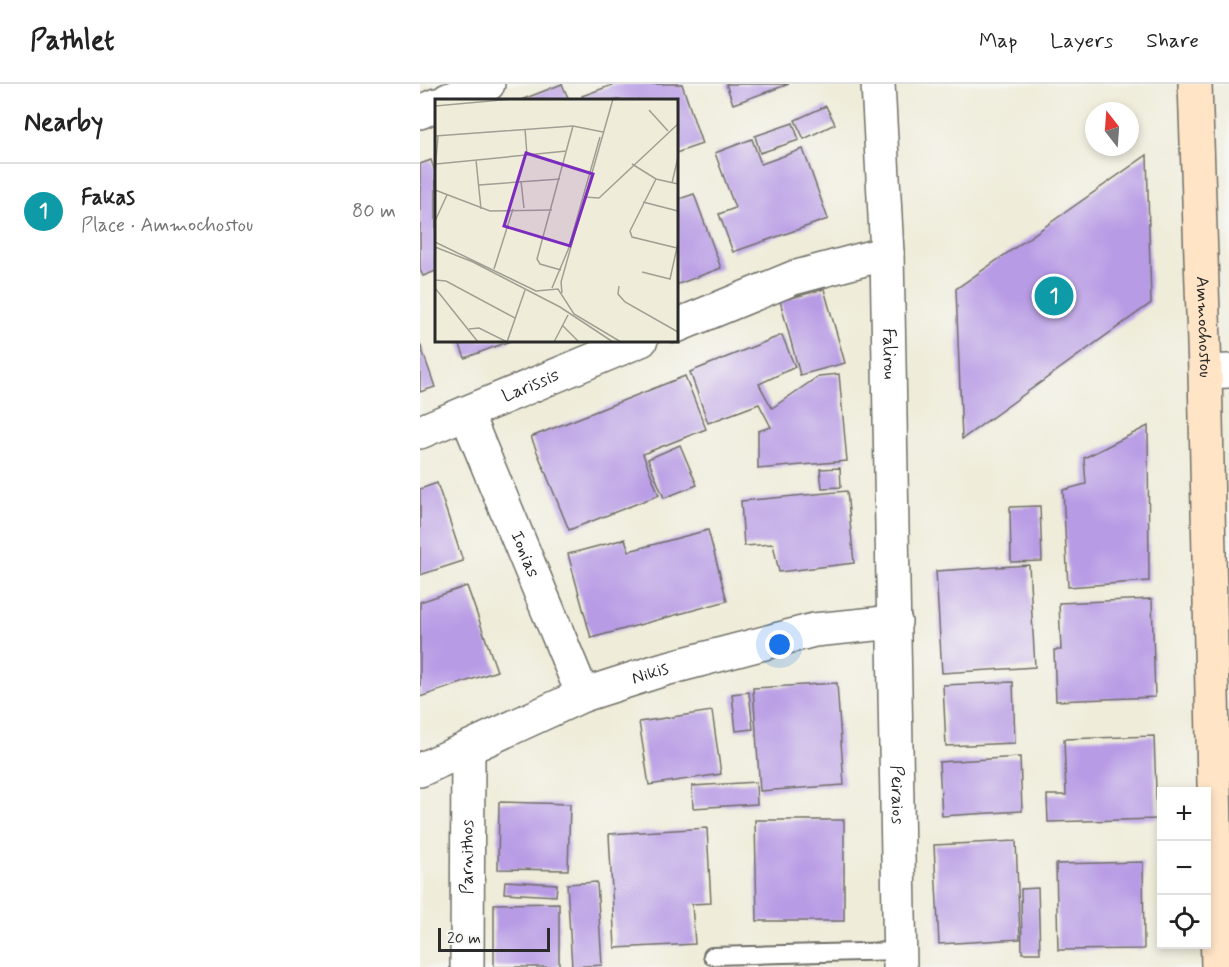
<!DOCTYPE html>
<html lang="en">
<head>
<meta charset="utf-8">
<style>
	:root { --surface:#fff; --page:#f6f6f6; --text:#222; --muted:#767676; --line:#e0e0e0; --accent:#c8321e }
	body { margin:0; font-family:Mynerve,sans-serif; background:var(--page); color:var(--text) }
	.controls { position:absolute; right:18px; bottom:18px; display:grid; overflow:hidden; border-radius:0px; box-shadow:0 3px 9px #0003 }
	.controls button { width:54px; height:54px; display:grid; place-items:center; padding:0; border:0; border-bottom:2px solid var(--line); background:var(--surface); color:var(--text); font:30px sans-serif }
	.compass { position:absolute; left:665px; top:18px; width:54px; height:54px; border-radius:50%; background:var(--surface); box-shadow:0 3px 9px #0003; rotate:343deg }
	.scale { position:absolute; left:18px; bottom:15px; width:112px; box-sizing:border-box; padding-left:6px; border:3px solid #2b2b2b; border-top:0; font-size:16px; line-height:21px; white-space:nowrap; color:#2b2b2b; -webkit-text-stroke:4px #f6f6f2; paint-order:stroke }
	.you { position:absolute; left:360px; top:561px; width:21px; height:21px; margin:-15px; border:4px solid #fff; border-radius:50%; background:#1a73e8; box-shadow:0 0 0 9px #1a73e833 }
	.badge { display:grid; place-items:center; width:39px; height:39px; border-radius:50%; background:var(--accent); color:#fff; font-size:20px; font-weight:700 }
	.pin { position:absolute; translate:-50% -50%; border:3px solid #fff; box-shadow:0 2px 6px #0006 }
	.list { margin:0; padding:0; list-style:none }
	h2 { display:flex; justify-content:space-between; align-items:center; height:78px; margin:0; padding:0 24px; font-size:26px }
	h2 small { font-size:20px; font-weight:400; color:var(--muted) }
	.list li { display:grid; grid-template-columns:39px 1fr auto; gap:18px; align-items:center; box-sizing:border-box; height:96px; padding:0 24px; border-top:2px solid var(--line) }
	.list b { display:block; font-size:22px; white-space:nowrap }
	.list p { margin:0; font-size:20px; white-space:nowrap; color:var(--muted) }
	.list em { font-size:20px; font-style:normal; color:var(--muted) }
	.icon { flex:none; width:33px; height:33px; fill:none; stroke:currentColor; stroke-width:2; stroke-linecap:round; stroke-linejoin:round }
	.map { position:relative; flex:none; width:809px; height:883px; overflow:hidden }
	header { display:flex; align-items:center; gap:36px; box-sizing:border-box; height:84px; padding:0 30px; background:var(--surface); border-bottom:2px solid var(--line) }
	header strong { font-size:28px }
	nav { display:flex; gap:33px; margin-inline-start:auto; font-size:21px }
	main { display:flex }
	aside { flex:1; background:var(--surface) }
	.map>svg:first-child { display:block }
</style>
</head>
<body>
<header>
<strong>Pathlet</strong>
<nav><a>Map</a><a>Layers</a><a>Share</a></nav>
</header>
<main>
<aside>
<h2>Nearby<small></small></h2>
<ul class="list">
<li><span class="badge" style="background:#0f9aa8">1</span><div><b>Fakas</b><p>Place · Ammochostou</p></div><em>80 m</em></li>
</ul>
</aside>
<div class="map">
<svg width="809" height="883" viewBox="0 0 809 883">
	<rect width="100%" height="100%" fill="#f6f6f2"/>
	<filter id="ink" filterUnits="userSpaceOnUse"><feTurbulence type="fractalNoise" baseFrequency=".0167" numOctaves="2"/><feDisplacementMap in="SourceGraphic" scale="12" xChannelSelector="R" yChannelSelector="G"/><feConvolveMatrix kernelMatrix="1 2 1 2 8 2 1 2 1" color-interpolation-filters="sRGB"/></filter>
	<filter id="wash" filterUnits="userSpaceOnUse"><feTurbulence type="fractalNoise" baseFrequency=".008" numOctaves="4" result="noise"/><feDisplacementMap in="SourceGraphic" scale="24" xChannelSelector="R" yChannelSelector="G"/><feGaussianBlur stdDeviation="1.35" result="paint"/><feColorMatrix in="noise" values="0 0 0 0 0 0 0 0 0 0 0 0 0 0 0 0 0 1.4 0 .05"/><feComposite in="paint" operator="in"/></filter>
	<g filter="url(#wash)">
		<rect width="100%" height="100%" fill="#efecd9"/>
		<g id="blocks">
			<!-- building -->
			<g fill="#b89be5">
				<path d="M142,0l7,16h-48z"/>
				<path d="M195,0h67l20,60 -26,9v-53h-92l-2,-4z"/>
				<path d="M306,0h63l-56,20z"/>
				<path d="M406,22l9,18 -31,15 -9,-19z"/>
				<path d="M373,39l6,17 -39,13 -5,-17z"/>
				<path d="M332,55l9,25 42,-15 25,70 -95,33 -14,-38 16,-6 -20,-55z"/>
				<path d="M727,71l4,148 -189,136 -6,-150z"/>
				<path d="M11,76l5,14v97l-13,5 -3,-6v-106z"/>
				<path d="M274,110l27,74 -45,17v-85z"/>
				<path d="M404,205l21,74 -45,12 -20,-74z"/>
				<path d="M362,251l13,32 -36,17 13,24 47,-32 20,-2 8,87 -89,8v-38l13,-4 -12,-23 -51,19 -18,-51z"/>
				<path d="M38,256h52v1l-45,17z"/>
				<path d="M0,260l15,43 -15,5z"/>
				<path d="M265,292l21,53 -63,25 16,41 -90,35 -38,-93z"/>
				<path d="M728,342l1,155 -81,6 -5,-97 23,-6 -2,-26z"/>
				<path d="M260,361l17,40 -33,13 -16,-39z"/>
				<path d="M420,384l1,19 -19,1 -2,-19z"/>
				<path d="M17,399l26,78 -43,14v-86z"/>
				<path d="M427,407l7,72 -75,9 -6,-28 -29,2 -3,-45z"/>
				<path d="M620,422l2,55 -31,1 -1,-55z"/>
				<path d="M288,446l19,71 -136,37 -23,-84 57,-15 4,12z"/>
				<path d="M609,481l6,102 -93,6 -6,-102z"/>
				<path d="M47,502l30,85 -77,26v-95z"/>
				<path d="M732,515l3,98 -99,4 -2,-51h7l-2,-47z"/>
				<path d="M593,598l2,61 -69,3 -3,-61z"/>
				<path d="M417,599l7,102 -84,6 -7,-103z"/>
				<path d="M329,608l4,37 -17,2 -4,-37z"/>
				<path d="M292,627l9,63 -72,11 -10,-63z"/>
				<path d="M734,652l3,83 -109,3 -1,-27h19l-2,-56z"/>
				<path d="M600,673l2,54 -80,5 -3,-54z"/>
				<path d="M336,698l1,22 -64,4 -1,-22z"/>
				<path d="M79,718l71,2 -2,66 -70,-1z"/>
				<path d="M335,736h89v101h-87z"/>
				<path d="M287,744l4,75 -19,1 3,40 -80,4 -6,-114z"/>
				<path d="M596,757l4,98 -81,5 -5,-99z"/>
				<path d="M723,778l1,87 -86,1 -2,-86z"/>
				<path d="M85,797l52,3 -1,12 -52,-3z"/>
				<path d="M177,798l5,83 -30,2 -5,-83z"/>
				<path d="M618,804l2,65h-18l-1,-64z"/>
				<path d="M139,819v64h-65v-63z"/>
			</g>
		</g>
	</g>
	<g filter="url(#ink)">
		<use href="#blocks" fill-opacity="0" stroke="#706f68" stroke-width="1.5"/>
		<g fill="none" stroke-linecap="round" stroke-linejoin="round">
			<!-- lane casing -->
			<g stroke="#706f68" stroke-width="20">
				<path id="lane" d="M292,872l188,-5"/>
			</g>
			<!-- street casing -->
			<g stroke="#706f68" stroke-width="36">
				<g id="street">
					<path id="s1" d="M458,0l9,169 13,714"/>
					<path d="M28,16l40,-16"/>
					<path d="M0,28l16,-7"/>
					<path d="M256,242l117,-48 94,-25"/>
					<path d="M785,288l24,-1"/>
					<path id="s2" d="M46,329l117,282"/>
					<path id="s3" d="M0,348l221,-92"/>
					<path id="s4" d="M0,686l163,-75 78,-25 153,-40 81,-8"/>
					<path id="s5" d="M47,883l1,-219"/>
				</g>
			</g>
			<!-- secondary casing -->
			<g stroke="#706f68" stroke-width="36">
				<g id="secondary">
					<path id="s6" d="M775,0l10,288 13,595"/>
				</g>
			</g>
			<!-- lane -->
			<use href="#lane" stroke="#fff" stroke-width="16"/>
			<!-- street -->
			<use href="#street" stroke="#fff" stroke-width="33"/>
			<!-- secondary -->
			<use href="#secondary" stroke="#ffe4c6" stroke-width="33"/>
		</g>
	</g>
	<g text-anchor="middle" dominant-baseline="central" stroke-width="4.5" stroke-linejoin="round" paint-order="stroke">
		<!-- street labels -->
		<g font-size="18" fill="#2b2b2b" stroke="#f6f6f2">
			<text stroke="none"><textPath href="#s6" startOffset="243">Ammochostou</textPath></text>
			<text stroke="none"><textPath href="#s1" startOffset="270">Falirou</textPath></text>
			<text stroke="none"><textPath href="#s3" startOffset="120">Larissis</textPath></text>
			<text stroke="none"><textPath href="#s2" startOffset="153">Ionias</textPath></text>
			<text stroke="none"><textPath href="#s4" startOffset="250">Nikis</textPath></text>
			<text stroke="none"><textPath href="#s1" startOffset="711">Peiraios</textPath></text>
			<text stroke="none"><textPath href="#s5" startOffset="110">Parnithos</textPath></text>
		</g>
	</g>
	<!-- overview -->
	<g transform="translate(15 15)">
		<rect width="243" height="243" fill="#efecd9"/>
		<path fill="none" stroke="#a19f93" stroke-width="1.5" d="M0,7l77,-7M214,11l19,21M90,30l2,26M0,37l138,-10 30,6M41,61l5,49M1,65l131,-13M197,65l24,15 22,5M0,73l3,-36M221,80l-26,52 2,6 45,11M86,82l3,27M237,84l6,-26M44,86l81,-6M0,91l55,21 62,-1M149,98l15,1 79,-74M208,103l35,9M0,122l12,-26M0,143l101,49 22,-2 16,25 47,28M0,148l38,15 87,45 53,35M59,170l19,-60M126,171l-21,-6 -3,-5 36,-133M207,173l28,7 8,-36M0,181l11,1 69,37M184,187l-1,8 7,8 53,30M0,189l43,54M117,189l16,-38 32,-113M127,194l-1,-11 52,-183M127,226l17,17M34,230l10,-1 28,14 18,-52M119,243l14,-27"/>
		<path fill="#7b2cbf" fill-opacity="0.15" stroke="#7b2cbf" stroke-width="3" d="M91,54l67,21 -23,72 -66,-20z"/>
		<rect width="243" height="243" fill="none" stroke="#2b2b2b" stroke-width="3"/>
	</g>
</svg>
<div class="controls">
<button>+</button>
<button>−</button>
<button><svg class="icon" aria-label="locate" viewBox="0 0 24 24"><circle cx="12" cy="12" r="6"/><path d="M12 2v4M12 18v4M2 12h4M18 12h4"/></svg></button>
</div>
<svg class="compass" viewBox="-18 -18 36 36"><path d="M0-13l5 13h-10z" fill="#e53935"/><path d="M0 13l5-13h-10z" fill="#767676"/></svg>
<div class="scale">20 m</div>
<div class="you"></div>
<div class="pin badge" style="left:634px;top:212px;background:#0f9aa8">1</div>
</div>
</main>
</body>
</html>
